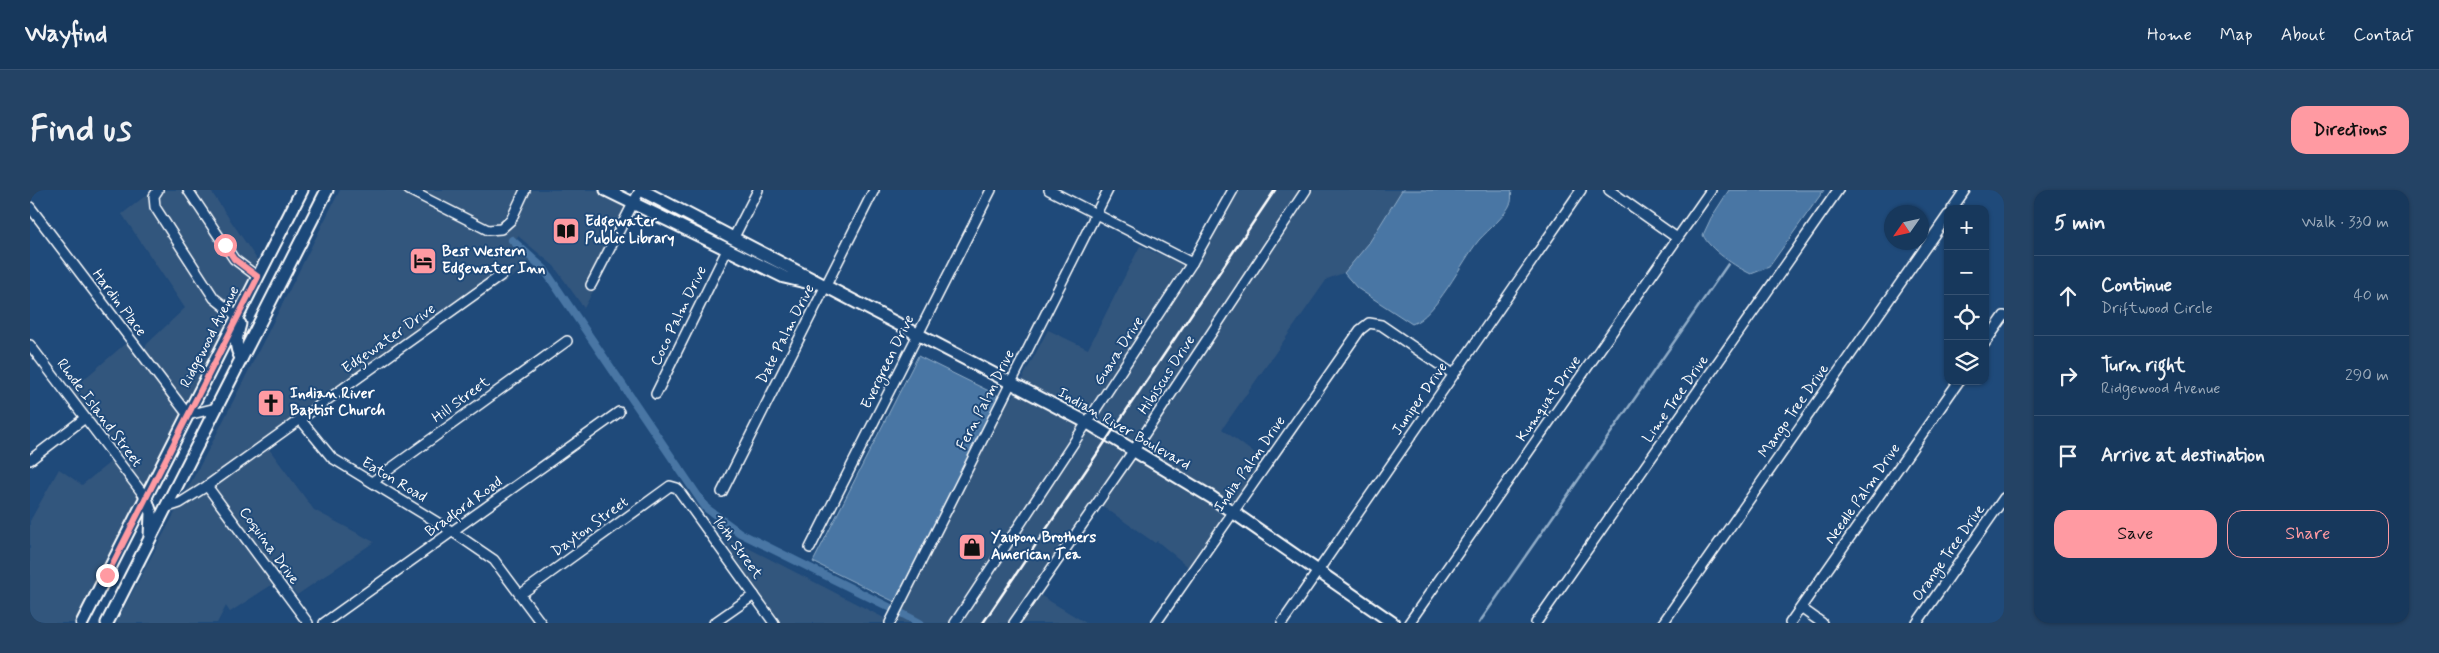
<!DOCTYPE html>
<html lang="en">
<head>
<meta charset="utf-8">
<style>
	:root { --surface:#17385c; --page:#244365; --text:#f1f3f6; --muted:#9eacbb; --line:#365272; --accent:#ff9aa2 }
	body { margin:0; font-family:Mynerve,sans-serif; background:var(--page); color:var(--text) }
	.controls { position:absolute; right:15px; top:15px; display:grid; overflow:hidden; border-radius:10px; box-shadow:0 1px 4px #0004 }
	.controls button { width:45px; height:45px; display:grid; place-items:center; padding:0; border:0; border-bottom:1px solid var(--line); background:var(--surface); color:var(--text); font:25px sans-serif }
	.compass { position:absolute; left:1854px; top:15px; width:45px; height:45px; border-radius:50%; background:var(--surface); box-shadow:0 1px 4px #0004; rotate:236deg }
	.stop { position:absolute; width:15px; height:15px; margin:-11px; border:4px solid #ff9aa2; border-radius:50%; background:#fff }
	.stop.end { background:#ff9aa2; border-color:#fff; box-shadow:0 1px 5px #0008 }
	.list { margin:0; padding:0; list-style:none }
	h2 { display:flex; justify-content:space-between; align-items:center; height:65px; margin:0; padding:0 20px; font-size:21px }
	h2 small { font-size:16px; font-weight:400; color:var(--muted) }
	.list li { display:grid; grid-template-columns:32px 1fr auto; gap:15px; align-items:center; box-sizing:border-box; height:80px; padding:0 20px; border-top:1px solid var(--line) }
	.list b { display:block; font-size:19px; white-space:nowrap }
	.list p { margin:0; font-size:16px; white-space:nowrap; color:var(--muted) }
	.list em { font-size:16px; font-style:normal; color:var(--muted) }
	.actions { display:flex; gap:10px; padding:15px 20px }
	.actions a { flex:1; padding:11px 0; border:1px solid var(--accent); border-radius:15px; text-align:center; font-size:18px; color:var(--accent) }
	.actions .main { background:var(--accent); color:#111 }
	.icon { flex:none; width:28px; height:28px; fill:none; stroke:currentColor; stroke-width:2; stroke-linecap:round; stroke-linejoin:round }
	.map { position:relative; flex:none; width:1974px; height:433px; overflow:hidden; border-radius:15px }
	header { display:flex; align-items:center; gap:30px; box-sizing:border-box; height:70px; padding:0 25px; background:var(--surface); border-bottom:1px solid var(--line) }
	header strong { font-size:24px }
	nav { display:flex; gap:28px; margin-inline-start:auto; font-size:18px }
	.intro { display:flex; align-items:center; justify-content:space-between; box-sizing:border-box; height:120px; padding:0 30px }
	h1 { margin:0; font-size:35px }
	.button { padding:12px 22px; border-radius:15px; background:var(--accent); color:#111; font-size:18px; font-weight:700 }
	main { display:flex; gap:30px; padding:0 30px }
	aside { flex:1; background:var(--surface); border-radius:15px; box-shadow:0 1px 4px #0004 }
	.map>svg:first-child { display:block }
</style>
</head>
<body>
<header>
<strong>Wayfind</strong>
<nav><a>Home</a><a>Map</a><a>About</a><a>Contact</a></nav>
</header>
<div class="intro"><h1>Find us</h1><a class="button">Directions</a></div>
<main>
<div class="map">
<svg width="1974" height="433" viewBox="0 0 1974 433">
	<rect width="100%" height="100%" fill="#1f4a7a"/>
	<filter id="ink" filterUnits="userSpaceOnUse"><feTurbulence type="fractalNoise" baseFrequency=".02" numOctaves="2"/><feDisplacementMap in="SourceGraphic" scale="10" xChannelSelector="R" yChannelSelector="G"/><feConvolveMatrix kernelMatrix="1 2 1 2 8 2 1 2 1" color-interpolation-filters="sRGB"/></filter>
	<g filter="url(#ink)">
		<!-- built -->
		<g fill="#33567d">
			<path d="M123,0h57l50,74 -185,359h-45v-102l29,-52 23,16 32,-26 -45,-67 64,-55 10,15 4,-8 38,-36 -63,-94z"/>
			<path d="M310,0h256l40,20 -52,98 -30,-42 -36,-30 -5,6 18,22 -164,112 -98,73 45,61 60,32 -77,53 -15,-17 -52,34 -4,-6 -9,17h-101l96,-180z"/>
			<path d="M1205,0h167l-33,53 -23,29 -19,7 -105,150 49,37 -31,46 -220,-129 28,-53 40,19 52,-103 55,23z"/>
			<path d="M986,201l69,36 150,92 -38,55 -40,-33 -2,2 -58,-41 -59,92 48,29h-310l-55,-89 165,85 113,-223 12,5z"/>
		</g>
		<!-- water -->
		<g fill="#4876a4" stroke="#91adc8">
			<path d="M1372,0h110c-1,3 0,9 -1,12 -5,14 -22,27 -32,38 -17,21 -43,76 -67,84l-55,-36 -13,-15 25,-30z"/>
			<path d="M1699,0h95l-55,77 -18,7c-15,-7 -42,-25 -48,-39l8,-17z"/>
			<path d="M888,166l81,40 -104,206 -82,-40z"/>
		</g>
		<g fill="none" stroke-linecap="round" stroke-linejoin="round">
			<!-- stream -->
			<path stroke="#91adc8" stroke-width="2.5" d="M1449,433l249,-359"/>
			<!-- canal -->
			<g stroke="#4876a4" stroke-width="8">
				<path d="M482,50l32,29 162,239 34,25 149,74"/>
				<path d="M871,423l19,10"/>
			</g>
			<!-- minor casing -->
			<g stroke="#fff" stroke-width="12">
				<g id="minor">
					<path d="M128,0l-4,6 1,11 59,91 24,19"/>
					<path d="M158,0l46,69 24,18"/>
					<path d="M379,0l79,40 13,-1 10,-9 14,-30"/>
					<path d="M1019,0l143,73"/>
					<path d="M1579,0l68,48"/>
					<path d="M0,17l158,208 28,-7"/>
					<path d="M1922,19l13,-19"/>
					<path d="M704,47l24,-47"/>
					<path d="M561,95l49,-95"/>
					<path d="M1955,153l19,-27"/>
					<path d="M0,155l116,153"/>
					<path d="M626,204l71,-144"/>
					<path d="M270,229l32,39 121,74 41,28 47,63"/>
					<path d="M0,270l55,-42"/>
					<path d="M342,292l195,-141"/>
					<path d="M177,296l101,137"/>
					<path d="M692,302l152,-302"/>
					<path d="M135,318l15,-5 27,-17 296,-212"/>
					<path d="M780,358l181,-358"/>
					<path d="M491,404l149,-108 7,2 97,135"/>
					<path d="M1771,418l21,15"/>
					<path d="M294,433l295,-211"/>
					<path d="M684,433l40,-28"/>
					<path d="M860,433l218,-433"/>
					<path d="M925,433l237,-360 41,-73"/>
					<path d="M984,433l120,-173 172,-260"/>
					<path d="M1126,433l204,-293 9,-7 12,2 72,49"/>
					<path d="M1252,433l299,-433"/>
					<path d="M1379,433l302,-433"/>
					<path d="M1506,433l302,-433"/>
					<path d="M1633,433l285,-408"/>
					<path d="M1760,433l169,-242"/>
					<path d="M1887,433l87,-125"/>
				</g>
			</g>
			<!-- major casing -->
			<g stroke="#fff" stroke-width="15">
				<g id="major">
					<path d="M576,0l178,87 30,7"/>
					<path d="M611,0l447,233 123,74 182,126"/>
					<path d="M210,134c-4,14 -6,22 1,34"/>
					<path d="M116,308l5,15 -1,23"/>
					<path d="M52,433l220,-433"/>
					<path d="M77,433l220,-433"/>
				</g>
			</g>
			<!-- minor -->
			<use href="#minor" stroke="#1f4a7a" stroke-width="9"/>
			<!-- major -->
			<use href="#major" stroke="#1f4a7a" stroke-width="11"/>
			<!-- rail -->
			<path stroke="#fff" stroke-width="2.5" d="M953,433l292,-433"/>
		</g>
	</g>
	<g fill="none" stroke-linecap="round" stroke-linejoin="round" filter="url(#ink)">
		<!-- route -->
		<path stroke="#ff9aa2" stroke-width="6" d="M77,385l151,-298 -24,-18 -9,-14"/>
	</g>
	<!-- icons -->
	<defs>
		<g id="library-square" transform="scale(1.4375)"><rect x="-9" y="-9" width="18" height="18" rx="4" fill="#ff9aa2" stroke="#1f4a7a"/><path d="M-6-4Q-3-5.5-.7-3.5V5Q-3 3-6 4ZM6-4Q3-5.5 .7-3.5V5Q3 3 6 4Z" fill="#111"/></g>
		<g id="hotel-square" transform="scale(1.4375)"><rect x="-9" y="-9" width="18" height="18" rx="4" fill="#ff9aa2" stroke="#1f4a7a"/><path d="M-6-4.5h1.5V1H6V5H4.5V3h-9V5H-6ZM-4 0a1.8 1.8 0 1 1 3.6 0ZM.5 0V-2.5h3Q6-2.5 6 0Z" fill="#111"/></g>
		<g id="church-square" transform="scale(1.4375)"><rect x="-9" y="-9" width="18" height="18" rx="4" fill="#ff9aa2" stroke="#1f4a7a"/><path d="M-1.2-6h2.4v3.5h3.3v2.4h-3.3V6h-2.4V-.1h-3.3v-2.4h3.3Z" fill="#111"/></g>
		<g id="shop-square" transform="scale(1.4375)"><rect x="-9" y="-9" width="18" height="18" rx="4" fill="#ff9aa2" stroke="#1f4a7a"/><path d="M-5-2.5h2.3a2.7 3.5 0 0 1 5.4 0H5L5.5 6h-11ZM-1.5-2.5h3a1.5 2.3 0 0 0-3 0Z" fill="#111"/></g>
	</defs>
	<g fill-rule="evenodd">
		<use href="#library-square" x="536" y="41"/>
		<use href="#hotel-square" x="393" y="71"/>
		<use href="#church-square" x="241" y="213"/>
		<use href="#shop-square" x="942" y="357"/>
	</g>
	<g text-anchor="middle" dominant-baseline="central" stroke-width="4" stroke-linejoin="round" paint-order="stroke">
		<!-- poi labels -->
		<g font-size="15" font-weight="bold" fill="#fff" stroke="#1f4a7a" text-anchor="start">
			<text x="555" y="32">Edgewater<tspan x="555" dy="17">Public Library</tspan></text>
			<text x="412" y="62">Best Western<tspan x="412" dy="17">Edgewater Inn</tspan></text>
			<text x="260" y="204">Indian River<tspan x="260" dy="17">Baptist Church</tspan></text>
			<text x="961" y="348">Yaupon Brothers<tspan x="961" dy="17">American Tea</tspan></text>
		</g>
		<!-- street labels -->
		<g font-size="15" fill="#fff" stroke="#1f4a7a">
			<text transform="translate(89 113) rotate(53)">Hardin Place</text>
			<text transform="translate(649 126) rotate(-64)">Coco Palm Drive</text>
			<text transform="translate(756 144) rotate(-63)">Date Palm Drive</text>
			<text transform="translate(180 147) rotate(-63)">Ridgewood Avenue</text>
			<text transform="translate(359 149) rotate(-35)">Edgewater Drive</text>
			<text transform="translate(1089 161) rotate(-57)">Guava Drive</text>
			<text transform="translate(858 172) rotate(-64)">Evergreen Drive</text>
			<text transform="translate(1137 185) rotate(-57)">Hibiscus Drive</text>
			<text transform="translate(1390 209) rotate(-55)">Juniper Drive</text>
			<text transform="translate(1519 209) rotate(-55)">Kumquat Drive</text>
			<text transform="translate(1646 209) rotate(-55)">Lime Tree Drive</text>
			<text transform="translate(431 210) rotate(-36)">Hill Street</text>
			<text transform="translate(956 210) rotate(-63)">Fern Palm Drive</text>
			<text transform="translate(1764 221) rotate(-55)">Mango Tree Drive</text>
			<text transform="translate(69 223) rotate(53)">Rhode Island Street</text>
			<text transform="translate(1094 239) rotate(30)">Indian River Boulevard</text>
			<text transform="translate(1220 274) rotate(-55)">India Palm Drive</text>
			<text transform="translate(364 290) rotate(31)">Eaton Road</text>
			<text transform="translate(1833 304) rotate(-55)">Needle Palm Drive</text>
			<text transform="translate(434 317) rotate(-36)">Bradford Road</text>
			<text transform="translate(560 337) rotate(-36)">Dayton Street</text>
			<text transform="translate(239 356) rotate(54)">Coquina Drive</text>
			<text transform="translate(707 357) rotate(54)">16th Street</text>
			<text transform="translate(1919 363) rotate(-55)">Orange Tree Drive</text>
		</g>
	</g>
</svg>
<div class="controls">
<button>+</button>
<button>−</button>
<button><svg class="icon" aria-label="locate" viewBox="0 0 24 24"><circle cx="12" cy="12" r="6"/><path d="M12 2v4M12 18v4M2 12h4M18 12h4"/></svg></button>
<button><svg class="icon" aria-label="layers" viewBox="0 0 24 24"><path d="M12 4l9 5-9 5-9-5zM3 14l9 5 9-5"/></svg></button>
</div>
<svg class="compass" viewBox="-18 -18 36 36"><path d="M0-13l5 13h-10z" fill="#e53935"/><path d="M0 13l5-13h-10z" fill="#9eacbb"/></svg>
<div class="stop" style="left:195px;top:55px"></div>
<div class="stop end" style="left:77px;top:385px"></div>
</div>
<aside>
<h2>5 min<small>Walk · 330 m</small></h2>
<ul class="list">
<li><svg class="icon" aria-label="ahead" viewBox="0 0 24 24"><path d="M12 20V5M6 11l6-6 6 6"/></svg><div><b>Continue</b><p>Driftwood Circle</p></div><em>40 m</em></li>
<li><svg class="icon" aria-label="right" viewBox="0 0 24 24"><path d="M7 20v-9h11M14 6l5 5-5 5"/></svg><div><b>Turn right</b><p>Ridgewood Avenue</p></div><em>290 m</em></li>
<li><svg class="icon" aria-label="arrive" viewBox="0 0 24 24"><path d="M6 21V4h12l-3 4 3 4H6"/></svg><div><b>Arrive at destination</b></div></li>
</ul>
<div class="actions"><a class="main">Save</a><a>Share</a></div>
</aside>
</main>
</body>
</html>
